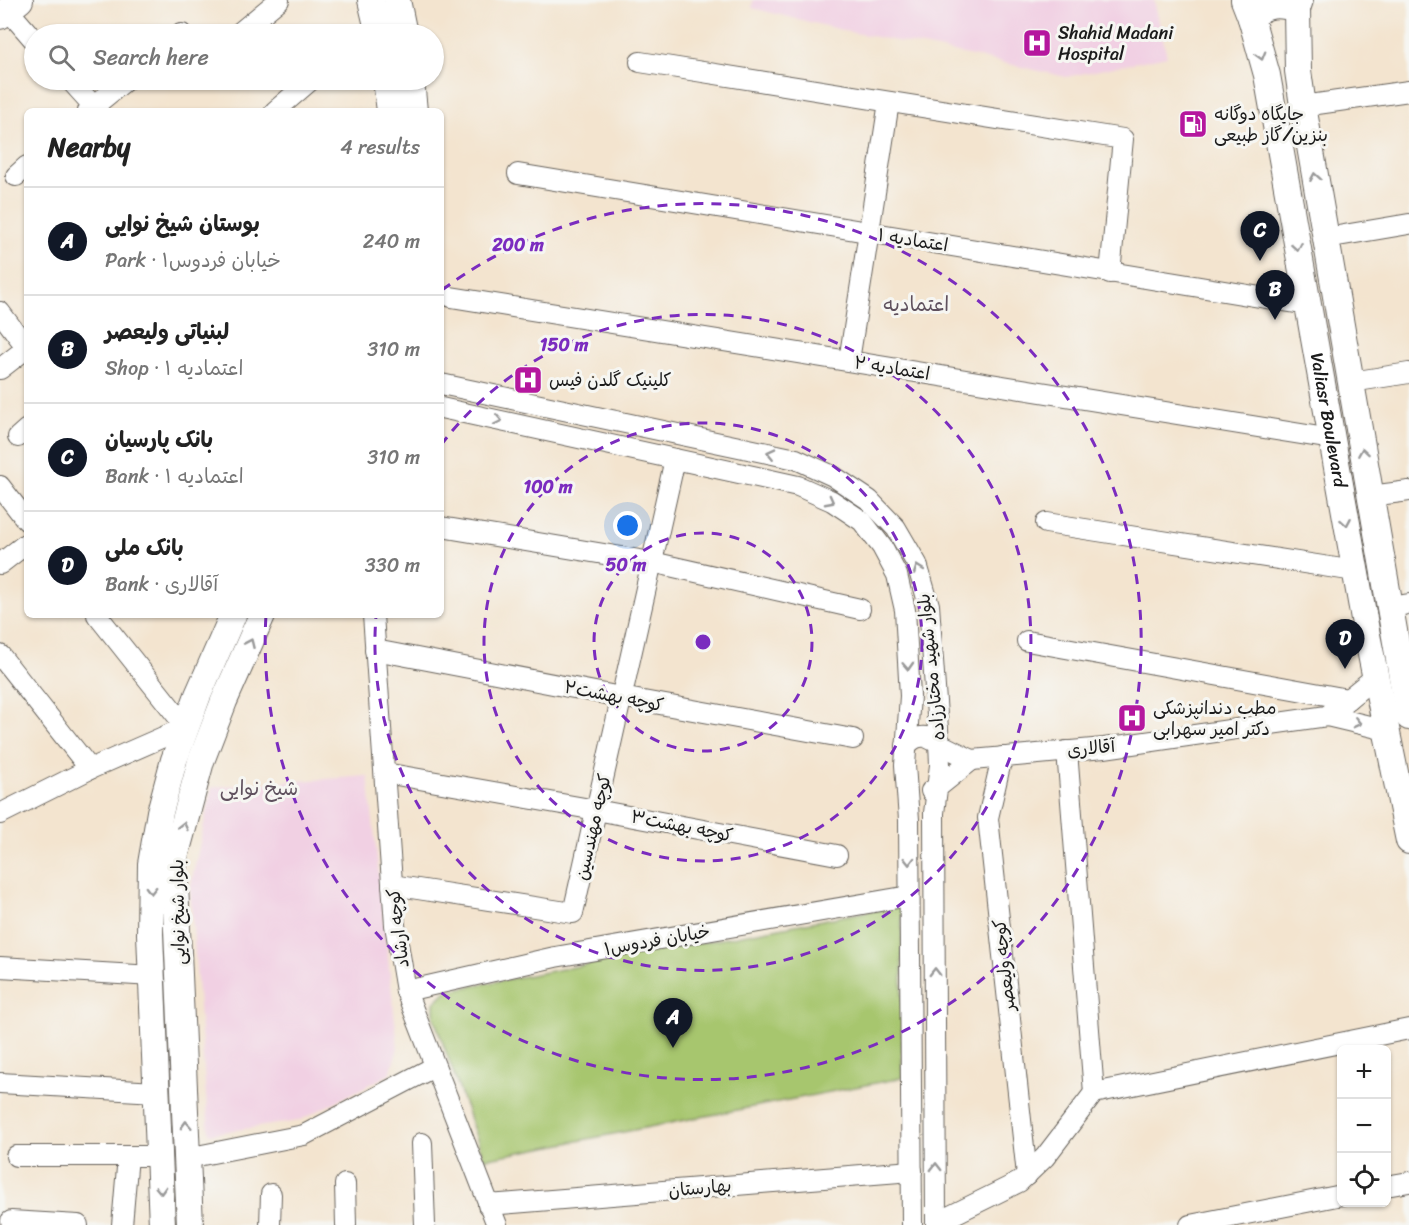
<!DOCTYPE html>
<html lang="en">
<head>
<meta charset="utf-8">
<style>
	:root { --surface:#fff; --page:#f6f6f6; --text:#222; --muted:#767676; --line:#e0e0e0; --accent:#111827 }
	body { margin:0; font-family:Sriracha,"Playpen Sans Arabic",sans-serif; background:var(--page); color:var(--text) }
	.controls { position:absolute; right:18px; bottom:18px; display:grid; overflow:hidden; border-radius:9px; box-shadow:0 2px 4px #0004 }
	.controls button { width:54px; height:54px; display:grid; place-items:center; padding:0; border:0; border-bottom:2px solid var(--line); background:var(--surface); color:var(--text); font:30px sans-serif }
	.you { position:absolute; left:628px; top:526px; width:21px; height:21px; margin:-15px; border:4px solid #fff; border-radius:50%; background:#1a73e8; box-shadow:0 0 0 9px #1a73e833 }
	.badge { display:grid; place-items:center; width:39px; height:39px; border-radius:50%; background:var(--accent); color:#fff; font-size:20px; font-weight:700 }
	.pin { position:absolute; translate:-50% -50px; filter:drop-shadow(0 2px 3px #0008) }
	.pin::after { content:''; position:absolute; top:32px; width:21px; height:18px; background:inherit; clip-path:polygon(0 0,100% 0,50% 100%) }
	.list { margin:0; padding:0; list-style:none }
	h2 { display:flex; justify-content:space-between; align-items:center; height:78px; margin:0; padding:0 24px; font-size:26px }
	h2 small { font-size:20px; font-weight:400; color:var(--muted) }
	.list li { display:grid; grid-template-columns:39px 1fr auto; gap:18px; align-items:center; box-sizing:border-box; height:108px; padding:0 24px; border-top:2px solid var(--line) }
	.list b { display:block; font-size:22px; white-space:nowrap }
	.list p { margin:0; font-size:20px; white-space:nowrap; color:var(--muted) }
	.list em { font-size:20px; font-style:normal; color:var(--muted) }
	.icon { flex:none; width:33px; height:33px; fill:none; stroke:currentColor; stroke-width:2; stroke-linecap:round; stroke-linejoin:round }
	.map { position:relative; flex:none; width:1409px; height:1225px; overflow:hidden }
	.search { position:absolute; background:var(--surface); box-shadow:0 2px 4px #0004; left:24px; top:24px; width:420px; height:66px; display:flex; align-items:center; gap:15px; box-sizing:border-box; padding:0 21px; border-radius:33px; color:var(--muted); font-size:22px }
	.panel { position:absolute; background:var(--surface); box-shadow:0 2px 4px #0004; left:24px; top:108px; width:420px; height:510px; border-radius:9px }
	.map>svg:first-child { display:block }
</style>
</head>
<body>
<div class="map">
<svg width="1409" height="1225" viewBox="0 0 1409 1225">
	<rect width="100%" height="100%" fill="#f6f6f2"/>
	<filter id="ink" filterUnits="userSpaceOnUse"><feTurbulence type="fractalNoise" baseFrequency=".0167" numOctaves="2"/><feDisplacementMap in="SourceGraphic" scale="12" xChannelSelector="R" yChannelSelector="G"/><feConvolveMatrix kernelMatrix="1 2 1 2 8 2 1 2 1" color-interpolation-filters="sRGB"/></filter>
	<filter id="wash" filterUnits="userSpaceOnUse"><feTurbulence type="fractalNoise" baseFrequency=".008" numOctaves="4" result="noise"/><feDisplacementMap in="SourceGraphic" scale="24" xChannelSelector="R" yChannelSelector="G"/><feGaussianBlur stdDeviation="1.35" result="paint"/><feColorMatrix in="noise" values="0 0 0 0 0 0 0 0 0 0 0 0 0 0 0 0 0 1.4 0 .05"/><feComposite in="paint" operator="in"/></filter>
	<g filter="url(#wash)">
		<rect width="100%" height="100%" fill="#f3e4cf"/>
		<!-- built -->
		<g fill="#f1d0e3">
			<path d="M753,0h401l13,56 -101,21 -98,-22 -118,-23 -98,-24z"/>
			<path d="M368,776l30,272 -8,26 -92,47 -89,13 -19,-245 22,-102z"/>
		</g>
		<!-- green -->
		<path fill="#a7c66e" stroke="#627145" stroke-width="1.5" d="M902,905v173l-418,81 -50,-141v-15l12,-12z"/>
	</g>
	<g filter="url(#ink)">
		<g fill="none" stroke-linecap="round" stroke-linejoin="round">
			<!-- minor casing -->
			<g stroke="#67625b" stroke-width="22">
				<g id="minor">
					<path d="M8,10l26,30"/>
					<path d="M181,34h1"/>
					<path d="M238,34l41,-34"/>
					<path d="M640,62l483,77 -13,134"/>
					<path d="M70,80l28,31"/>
					<path d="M1303,106l106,-15"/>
					<path d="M88,111l38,-31"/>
					<path d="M275,111l36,-31"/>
					<path d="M518,174l790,131"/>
					<path d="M16,176l11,-10"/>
					<path d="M1326,238l83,-14"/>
					<path d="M451,297l881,142"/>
					<path d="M0,312l27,36"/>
					<path d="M849,361l40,-259"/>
					<path d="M0,369l27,-21"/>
					<path d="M1351,382l58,-9"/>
					<path d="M441,384l355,75 37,17 36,24 27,28 21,36 12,41 10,138 1,22 -6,48 2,412"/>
					<path d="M441,408l357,78 34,15 30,20 20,26 15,28 8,35 5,86 -5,69 4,55 3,405"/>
					<path d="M18,437l9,-8"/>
					<path d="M0,486l27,35"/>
					<path d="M1370,496l39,-5"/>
					<path d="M1046,523l309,48"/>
					<path d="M441,527l211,35 208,47"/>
					<path d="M0,564l27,-21"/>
					<path d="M1391,607l18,-3"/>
					<path d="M373,615l22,310 11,66 91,234"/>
					<path d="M1027,641l321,58"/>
					<path d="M375,650l246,47 232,42"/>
					<path d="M0,655l90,114"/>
					<path d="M1327,716l59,14"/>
					<path d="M906,746c6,-7 11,-10 20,-9l46,23"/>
					<path d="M1067,751l27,342"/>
					<path d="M1002,757l-14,61 39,357"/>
					<path d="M972,760l132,-12 223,-32 48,-39"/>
					<path d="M385,773l211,37 241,45"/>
					<path d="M931,791l6,-3 35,-28"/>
					<path d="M0,814l90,-45 96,-42 -89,-112"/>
					<path d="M392,885l181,28 102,-454"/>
					<path d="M0,967l153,9"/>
					<path d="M406,991l149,-34 354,-61"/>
					<path d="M0,1083l156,9"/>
					<path d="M1094,1093l315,-64"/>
					<path d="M422,1143l3,82"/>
					<path d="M16,1156h144"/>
					<path d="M187,1158l117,-23 130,-68"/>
					<path d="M345,1184l1,41"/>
					<path d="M1386,1186l23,-4"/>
					<path d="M488,1205l424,-34"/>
					<path d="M11,1221l67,4"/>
					<path d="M936,1223l83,-41 26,-25 49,-64"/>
					<path d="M122,1225l6,-69"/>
					<path d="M270,1225l1,-31"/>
					<path d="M1190,1225l152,-30"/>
				</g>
			</g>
			<!-- major casing -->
			<g stroke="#67625b" stroke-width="28">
				<g id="major">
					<path d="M371,0l8,34"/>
					<path d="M397,0l7,34"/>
					<path id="s1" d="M1244,0l7,18 16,57 99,555 43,211"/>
					<path d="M1300,0l-3,9 1,62 5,35 106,611"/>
					<path d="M0,16l20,-16"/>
					<path d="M1251,18c13,-15 28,-15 46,-9"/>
					<path d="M386,80l4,31"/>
					<path d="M411,80l3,31"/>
					<path d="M162,1225l-12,-291 1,-70 9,-52 14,-52 24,-65 35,-80"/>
					<path d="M190,1225l-16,-364 27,-100 23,-60 38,-86"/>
				</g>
			</g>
			<!-- minor -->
			<use href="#minor" stroke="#fff" stroke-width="20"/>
			<!-- major -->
			<use href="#major" stroke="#fff" stroke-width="26"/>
		</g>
		<!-- one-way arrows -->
		<defs><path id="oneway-chevron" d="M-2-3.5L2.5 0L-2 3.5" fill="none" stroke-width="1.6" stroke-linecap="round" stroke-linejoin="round" transform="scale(1.5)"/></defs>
		<g stroke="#999">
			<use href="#oneway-chevron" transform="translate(1261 56) rotate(74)"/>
			<use href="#oneway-chevron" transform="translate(1315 177) rotate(-100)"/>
			<use href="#oneway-chevron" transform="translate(1297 247) rotate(80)"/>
			<use href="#oneway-chevron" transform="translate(498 420) rotate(12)"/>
			<use href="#oneway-chevron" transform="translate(1363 452) rotate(-99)"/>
			<use href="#oneway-chevron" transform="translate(771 453) rotate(-167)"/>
			<use href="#oneway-chevron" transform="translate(830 501) rotate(28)"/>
			<use href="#oneway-chevron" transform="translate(1346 522) rotate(80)"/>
			<use href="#oneway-chevron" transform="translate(918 569) rotate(-110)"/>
			<use href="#oneway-chevron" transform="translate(250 643) rotate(-66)"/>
			<use href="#oneway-chevron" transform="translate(908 666) rotate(87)"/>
			<use href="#oneway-chevron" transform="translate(1357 723) rotate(13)"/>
			<use href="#oneway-chevron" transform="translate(183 826) rotate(-77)"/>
			<use href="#oneway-chevron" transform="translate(909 861) rotate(89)"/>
			<use href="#oneway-chevron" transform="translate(151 890) rotate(91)"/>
			<use href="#oneway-chevron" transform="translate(935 972) rotate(-90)"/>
			<use href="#oneway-chevron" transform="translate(186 1125) rotate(-92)"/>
			<use href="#oneway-chevron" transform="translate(936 1167) rotate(-90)"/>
			<use href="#oneway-chevron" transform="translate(161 1190) rotate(88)"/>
		</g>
	</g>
	<!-- distance rings -->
	<g fill="none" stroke="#7b2cbf" stroke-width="3" stroke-dasharray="10 8">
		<circle cx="703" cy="642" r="109"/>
		<circle cx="703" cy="642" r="219"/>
		<path d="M441 445A328 328 0 1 1 376 616"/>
		<path d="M442 290A438 438 0 1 1 266 615"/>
	</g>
	<!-- icons -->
	<defs>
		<g id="hospital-square" transform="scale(1.5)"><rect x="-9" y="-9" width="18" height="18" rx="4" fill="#b5179e" stroke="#f6f6f2"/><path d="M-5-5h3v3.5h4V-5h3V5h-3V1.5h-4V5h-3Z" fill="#fff"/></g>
		<g id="fuel-square" transform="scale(1.5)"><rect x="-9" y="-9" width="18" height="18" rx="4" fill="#b5179e" stroke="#f6f6f2"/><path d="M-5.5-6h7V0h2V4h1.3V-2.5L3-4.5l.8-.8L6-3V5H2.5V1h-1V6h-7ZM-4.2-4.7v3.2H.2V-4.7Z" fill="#fff"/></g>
	</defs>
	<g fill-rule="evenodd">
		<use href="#hospital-square" x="1037" y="43"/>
		<use href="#fuel-square" x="1193" y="124"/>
		<use href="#hospital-square" x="528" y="380"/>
		<use href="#hospital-square" x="1132" y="718"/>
	</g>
	<g text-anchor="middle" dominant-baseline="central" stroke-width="6" stroke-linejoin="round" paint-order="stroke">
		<!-- poi labels -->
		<g font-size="18" fill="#1c1c1c" stroke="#f6f6f2" text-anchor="start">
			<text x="1058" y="33">Shahid Madani<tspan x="1058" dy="21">Hospital</tspan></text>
			<text x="1214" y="114">جایگاه دوگانه<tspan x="1214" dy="21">بنزین/گاز طبیعی</tspan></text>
			<text x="549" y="380">کلینیک گلدن فیس</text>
			<text x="1153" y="708">مطب دندانپزشکی<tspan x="1153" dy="21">دکتر امیر سهرابی</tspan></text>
		</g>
		<!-- street labels -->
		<g font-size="18" fill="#1c1c1c" stroke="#f6f6f2">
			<text transform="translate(913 240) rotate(9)">اعتمادیه ۱</text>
			<text transform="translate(892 368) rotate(9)">اعتمادیه ۲</text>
			<text stroke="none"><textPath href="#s1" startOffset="429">Valiasr Boulevard</textPath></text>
			<text transform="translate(931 667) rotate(-96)">بلوار شهید مختارزاده</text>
			<text transform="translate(614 696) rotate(11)">کوچه بهشت۲</text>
			<text transform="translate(1091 748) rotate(-6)">آقالاری</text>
			<text transform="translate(682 826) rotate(11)">کوچه بهشت۳</text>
			<text transform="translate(593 827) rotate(-77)">کوچه مهندسین</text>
			<text transform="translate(178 912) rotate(-91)">بلوار شیخ نوایی</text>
			<text transform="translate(398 928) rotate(-97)">کوچه ارشاد</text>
			<text transform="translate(657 940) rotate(-10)">خیابان فردوس۱</text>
			<text transform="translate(1004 965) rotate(-96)">کوچه ولیعصر</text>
			<text transform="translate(700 1188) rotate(-5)">بهارستان</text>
		</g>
		<!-- neighbourhood labels -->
		<g font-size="20" fill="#5f515e" stroke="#f6f6f2">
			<text x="916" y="304">اعتمادیه</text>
			<text x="259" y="788">شیخ نوایی</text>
		</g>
	</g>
	<circle cx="703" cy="642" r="9" fill="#7b2cbf" stroke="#f6f6f2" stroke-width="3"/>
	<g font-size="18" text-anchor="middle" font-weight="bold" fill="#7b2cbf" stroke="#f6f6f2" stroke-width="6" stroke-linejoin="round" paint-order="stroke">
		<text x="518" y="251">200 m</text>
		<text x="564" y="351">150 m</text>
		<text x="548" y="493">100 m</text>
		<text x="626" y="571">50 m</text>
	</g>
</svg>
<div class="controls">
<button>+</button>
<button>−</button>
<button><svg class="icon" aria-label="locate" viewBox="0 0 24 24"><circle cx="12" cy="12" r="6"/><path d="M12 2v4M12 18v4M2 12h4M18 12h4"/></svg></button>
</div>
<div class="you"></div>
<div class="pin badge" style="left:673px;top:1048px">A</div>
<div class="pin badge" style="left:1275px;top:320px">B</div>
<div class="pin badge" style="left:1260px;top:261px">C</div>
<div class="pin badge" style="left:1345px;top:669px">D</div>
<div class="search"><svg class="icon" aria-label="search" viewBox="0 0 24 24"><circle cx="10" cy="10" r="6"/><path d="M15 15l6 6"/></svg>Search here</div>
<section class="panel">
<h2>Nearby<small>4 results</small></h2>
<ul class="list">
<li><span class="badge">A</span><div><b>بوستان شیخ نوایی</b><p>Park · خیابان فردوس۱</p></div><em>240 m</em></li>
<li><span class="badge">B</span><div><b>لبنیاتی ولیعصر</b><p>Shop · اعتمادیه ۱</p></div><em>310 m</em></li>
<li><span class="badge">C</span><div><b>بانک پارسیان</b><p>Bank · اعتمادیه ۱</p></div><em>310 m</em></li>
<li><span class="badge">D</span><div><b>بانک ملی</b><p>Bank · آقالاری</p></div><em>330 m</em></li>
</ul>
</section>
</div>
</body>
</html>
